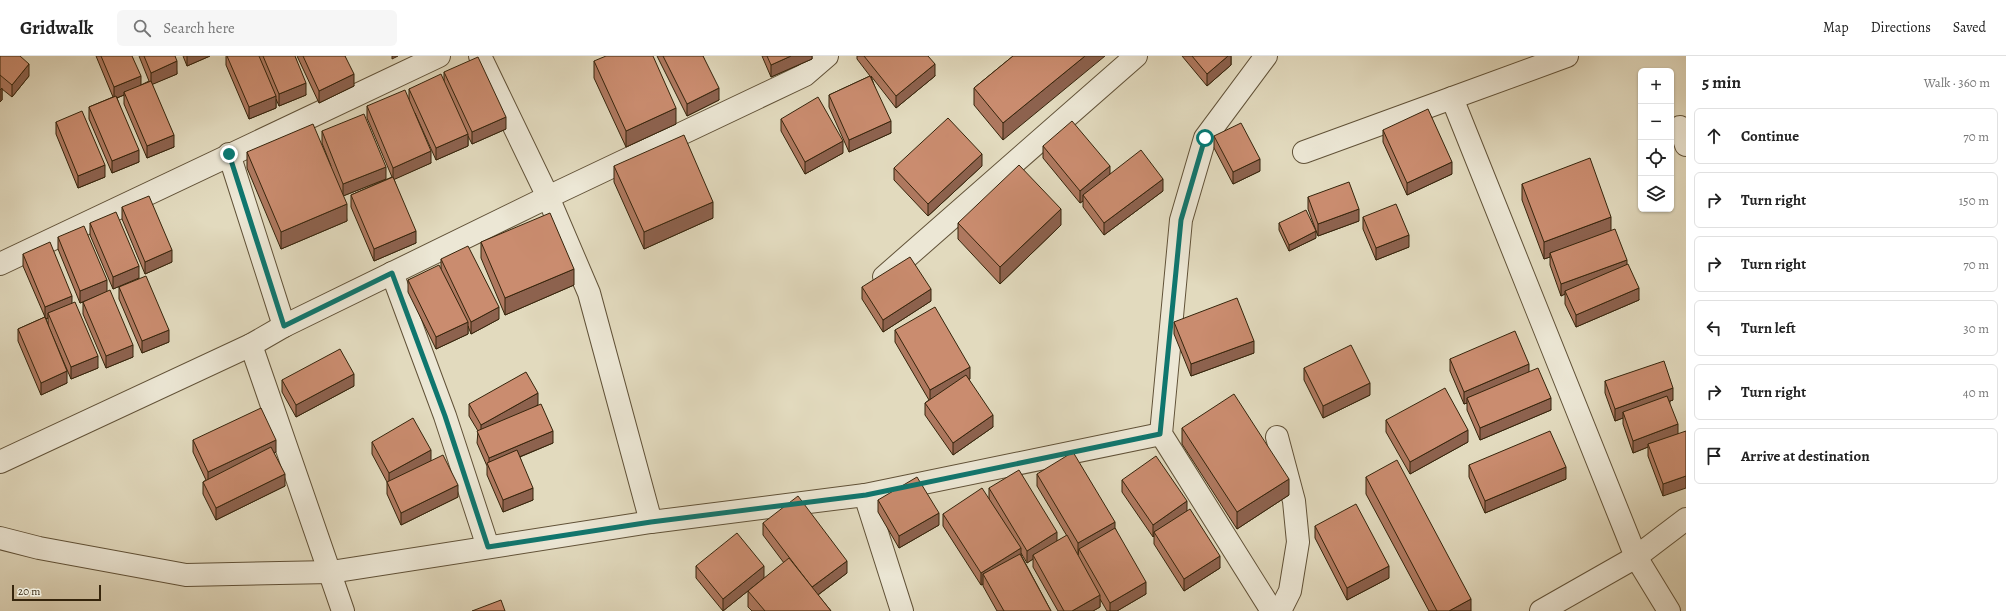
<!DOCTYPE html>
<html lang="en">
<head>
<meta charset="utf-8">
<style>
	:root { --surface:#fff; --page:#f6f6f6; --text:#222; --muted:#767676; --line:#e0e0e0 }
	body { margin:0; font-family:Alegreya,serif; background:var(--page); color:var(--text) }
	.controls { position:absolute; right:12px; top:12px; display:grid; overflow:hidden; border-radius:6px; box-shadow:0 1px 3px #0004 }
	.controls button { width:36px; height:36px; display:grid; place-items:center; padding:0; border:0; border-bottom:1px solid var(--line); background:var(--surface); color:var(--text); font:20px sans-serif }
	.scale { position:absolute; left:12px; bottom:10px; width:89px; box-sizing:border-box; padding-left:4px; border:2px solid #36250c; border-top:0; font-size:11px; line-height:14px; white-space:nowrap; color:#36250c; -webkit-text-stroke:3px #ece7d5; paint-order:stroke }
	.stop { position:absolute; width:12px; height:12px; margin:-9px; border:3px solid #0f766e; border-radius:50%; background:#fff }
	.stop.end { background:#0f766e; border-color:#fff; box-shadow:0 1px 4px #0008 }
	.list { margin:0; padding:0; list-style:none }
	h2 { display:flex; justify-content:space-between; align-items:center; height:52px; margin:0; padding:0 16px; font-size:17px }
	h2 small { font-size:13px; font-weight:400; color:var(--muted) }
	.list li { display:grid; grid-template-columns:26px 1fr auto; gap:12px; align-items:center; box-sizing:border-box; height:56px; margin:0 8px 8px; padding:0 8px; border:1px solid var(--line); border-radius:6px }
	.list b { display:block; font-size:15px; white-space:nowrap }
	.list em { font-size:13px; font-style:normal; color:var(--muted) }
	.icon { flex:none; width:22px; height:22px; fill:none; stroke:currentColor; stroke-width:2; stroke-linecap:round; stroke-linejoin:round }
	.map { position:relative; flex:none; width:1686px; height:555px; overflow:hidden }
	header { display:flex; align-items:center; gap:24px; box-sizing:border-box; height:56px; padding:0 20px; background:var(--surface); border-bottom:1px solid var(--line) }
	header strong { font-size:19px }
	nav { display:flex; gap:22px; margin-inline-start:auto; font-size:14px }
	.search { width:280px; height:36px; background:var(--page); display:flex; align-items:center; gap:10px; box-sizing:border-box; padding:0 14px; border-radius:6px; color:var(--muted); font-size:15px }
	main { display:flex }
	aside { flex:1; background:var(--surface) }
	.map>svg:first-child { display:block }
</style>
</head>
<body>
<header>
<strong>Gridwalk</strong>
<div class="search"><svg class="icon" aria-label="search" viewBox="0 0 24 24"><circle cx="10" cy="10" r="6"/><path d="M15 15l6 6"/></svg>Search here</div>
<nav><a>Map</a><a>Directions</a><a>Saved</a></nav>
</header>
<main>
<div class="map">
<svg width="1686" height="555" viewBox="0 0 1686 555">
	<rect width="100%" height="100%" fill="#e2dabe"/>
	<filter id="stains"><feTurbulence type="fractalNoise" baseFrequency=".005" numOctaves="4"/><feColorMatrix values="0 0 0 0 .2 0 0 0 0 .09 0 0 0 0 .02 0 0 0 .5 -.17"/></filter>
	<radialGradient id="worn" r=".72"><stop offset=".6" stop-color="#630" stop-opacity="0"/><stop offset="1" stop-color="#630" stop-opacity=".3"/></radialGradient>
	<g fill="none" stroke-linecap="round" stroke-linejoin="round">
		<!-- minor casing -->
		<g stroke="#615238" stroke-width="24">
			<g id="minor">
				<path d="M480,0l68,141 41,96 62,229"/>
				<path d="M1266,0l-61,82 -24,82 -20,214 111,177"/>
				<path d="M1452,42l115,-42"/>
				<path d="M1680,71l6,18"/>
				<path d="M1304,96l148,-54 184,459 33,54"/>
				<path d="M229,98l55,172"/>
				<path d="M0,208l439,-208"/>
				<path d="M392,217l53,143 43,131"/>
				<path d="M884,221l252,-221"/>
				<path d="M251,289l92,266"/>
				<path d="M1277,381l17,64 4,41 -8,49 -10,20"/>
				<path d="M0,406l251,-117 33,-19 264,-129 257,-122 22,-19"/>
				<path d="M865,439l37,116"/>
				<path d="M0,482l39,10 147,27 145,-3 320,-50 214,-27 296,-61"/>
				<path d="M1541,555l95,-54 50,-38"/>
			</g>
		</g>
		<!-- minor -->
		<use href="#minor" stroke="#ece7d5" stroke-width="22"/>
	</g>
	<!-- wall -->
	<g fill="#ae785f" stroke="#36250c">
		<path d="M0,0l29,20 -17,21 -10,-8v11l-2,2z"/>
		<path d="M96,0h36l9,29 8,-4 -10,-25h36l2,18 -25,10 22,63 -27,11 -23,-54v-9l-7,3 22,64 -27,11 -23,-54v-12l24,-10z"/>
		<path d="M183,0h27l-23,10z"/>
		<path d="M226,0h69l11,39 -27,11 -3,-7v9l-27,11 -23,-54z"/>
		<path d="M297,0h48l9,30 -35,17z"/>
		<path d="M657,0h46l16,44 -32,16z"/>
		<path d="M762,0h50v3l-41,18z"/>
		<path d="M857,0h71l7,20 -39,32 -25,-32 20,57 -42,19 -20,-45v-12l41,-19 -13,-17z"/>
		<path d="M1013,0l-10,84 -29,-35v-17z"/>
		<path d="M1182,0h49v9l-24,21z"/>
		<path d="M594,5l82,63 -50,23 -32,-69z"/>
		<path d="M444,16l62,57 -34,15 -4,-8v10l-32,14 -21,-47 16,50 -37,16 22,64 -42,18 -23,-54v-12l41,-18 -25,-59v-12l42,-6v-11l35,-6z"/>
		<path d="M781,63l62,34 -38,21 -24,-43z"/>
		<path d="M56,66l49,55 -27,11 -22,-54z"/>
		<path d="M1383,74l69,44 -45,21 -24,-53z"/>
		<path d="M322,75l64,48 -43,17 4,25 -66,28 -34,-81v-16l84,14 -9,-23z"/>
		<path d="M1214,80l46,35 -27,13 -19,-36z"/>
		<path d="M1043,90l67,28 53,17 -59,44 -21,-28v-6l-3,2 -37,-45z"/>
		<path d="M614,110l99,52 -69,31 -30,-67z"/>
		<path d="M982,110l-54,50 -34,-36v-12z"/>
		<path d="M1522,128l89,46 16,35 12,35 -63,27 -11,-23v-10l-4,2 -11,-31v-8l-6,2 -22,-59z"/>
		<path d="M1308,141l51,24 -41,15 -10,-27z"/>
		<path d="M122,151l50,55 -27,12 -23,-55z"/>
		<path d="M1363,161l46,30 -33,13 -13,-31z"/>
		<path d="M90,167l49,55 -26,11 -23,-54z"/>
		<path d="M958,167l103,2 -61,59 -42,-45z"/>
		<path d="M1279,167l37,15 -27,13 -10,-21z"/>
		<path d="M58,181l49,54 26,66 -27,11 -23,-54v-12l-3,1 -22,-54z"/>
		<path d="M481,186l93,43 -69,30 -24,-57z"/>
		<path d="M23,198l49,49 26,65 -27,11 -23,-54v-7l-2,1 21,64 -26,12 -23,-54v-12l27,-12 -22,-51z"/>
		<path d="M441,203l58,60 -28,15 -3,-8v8l-32,15 -28,-57v-12l33,-11z"/>
		<path d="M119,231l50,55 -27,11 -23,-54z"/>
		<path d="M862,231l69,14 -48,31 -21,-33z"/>
		<path d="M1174,266l80,31 -63,23 -17,-42z"/>
		<path d="M895,274l75,49 -1,1 24,47 -40,28 -28,-40v-12l4,-3 -34,-58z"/>
		<path d="M1450,303l79,13 22,38 -71,30 -13,-30v-7l-3,1 -14,-33z"/>
		<path d="M1304,312l66,27 -47,23 -19,-38z"/>
		<path d="M282,324l72,6 -58,31 -14,-25z"/>
		<path d="M1605,325l68,19 -3,1 -7,95 -15,-40v-9l-15,6 -10,-29v-6l-8,3 -10,-28z"/>
		<path d="M469,348l69,1 -3,1 18,37 -33,14 13,43 -30,12 -16,-37v-9l-10,-23 1,-12 -9,-15z"/>
		<path d="M1386,364l82,22 -58,32 -24,-42z"/>
		<path d="M1182,372l107,67 -52,34 -55,-85z"/>
		<path d="M193,384l83,12 -2,1 11,33 -69,34 -13,-26v-12l3,-2 -13,-28z"/>
		<path d="M372,386l59,19 27,36 -57,28 -14,-31v-12l-15,-28z"/>
		<path d="M1469,409l97,14 -81,34 -16,-36z"/>
		<path d="M1037,418l78,54 31,66 -29,17h-10l-7,-12v8l-7,4h-35l-25,-44v-8l-6,4 -6,-10v2l30,56h-54l-14,-25v-2l-2,1 -38,-59v-12l46,-15v-11l68,53 10,-5 -30,-50z"/>
		<path d="M1366,421l105,134h-42l-63,-117z"/>
		<path d="M1122,424l65,31 33,57 -36,23 -30,-47v-8l-1,1 -31,-45z"/>
		<path d="M878,444l61,25 -40,23 -21,-36z"/>
		<path d="M763,467l84,50 -29,22 13,16h-79l-4,-4v-16l36,-28 -21,-28z"/>
		<path d="M1315,470l74,52 -42,22 -32,-62z"/>
		<path d="M696,510l68,12 -41,33 -27,-33z"/>
	</g>
	<!-- shaded-wall -->
	<g fill="#8d624e" stroke="#36250c">
		<path d="M187,0h23l-23,10z"/>
		<path d="M392,0h6l-6,3z"/>
		<path d="M791,0h21v3l-41,18v-12z"/>
		<path d="M1085,0h20l-102,84v-17z"/>
		<path d="M1228,0h3v9l-24,21v-12z"/>
		<path d="M177,5v13l-26,11v-12z"/>
		<path d="M29,8v12l-17,21v-12z"/>
		<path d="M935,8v12l-39,32v-12z"/>
		<path d="M354,18v12l-35,17v-12z"/>
		<path d="M141,20v12l-17,4v3l-10,4v-12z"/>
		<path d="M306,27v12l-27,11v-12z"/>
		<path d="M2,32v12l-2,2v-12z"/>
		<path d="M719,32v12l-32,16v-12z"/>
		<path d="M276,40v12l-27,11v-12z"/>
		<path d="M676,52v16l-50,23v-16z"/>
		<path d="M506,61v12l-34,15v-12z"/>
		<path d="M891,65v12l-42,19v-12z"/>
		<path d="M468,78v12l-32,14v-12z"/>
		<path d="M174,79v12l-27,11v-12z"/>
		<path d="M843,85v12l-38,21v-12z"/>
		<path d="M139,94v12l-27,11v-12z"/>
		<path d="M431,95v12l-38,17v-12z"/>
		<path d="M982,98v12l-54,50v-12z"/>
		<path d="M1260,103v12l-27,13v-12z"/>
		<path d="M1452,106v12l-45,21v-12z"/>
		<path d="M105,109v12l-27,11v-12z"/>
		<path d="M1110,110v12l-27,17v6l-3,2v-12z"/>
		<path d="M386,111v12l-43,17v-12z"/>
		<path d="M1163,123v12l-59,44v-12z"/>
		<path d="M713,146v16l-69,31v-17z"/>
		<path d="M347,148v17l-66,28v-17z"/>
		<path d="M1061,153v16l-61,59v-17z"/>
		<path d="M1359,153v12l-41,15v-12z"/>
		<path d="M1611,161v17l-61,19v4l-6,2v-17z"/>
		<path d="M416,175v12l-42,18v-12z"/>
		<path d="M1316,175v7l-27,13v-6z"/>
		<path d="M1409,179v12l-33,13v-12z"/>
		<path d="M172,194v12l-27,12v-12z"/>
		<path d="M1627,204v12l-62,19v3l-4,2v-12z"/>
		<path d="M139,210v12l-26,11v-12z"/>
		<path d="M574,213v16l-69,30v-17z"/>
		<path d="M107,224v12l-27,11v-12z"/>
		<path d="M1639,232v12l-63,27v-12z"/>
		<path d="M931,233v12l-48,31v-12z"/>
		<path d="M72,240v12l-24,5v5l-3,1v-12z"/>
		<path d="M499,251v12l-28,15v-12z"/>
		<path d="M468,266v12l-32,15v-12z"/>
		<path d="M169,274v12l-27,11v-12z"/>
		<path d="M1254,285v12l-63,23v-12z"/>
		<path d="M133,289v12l-27,11v-12z"/>
		<path d="M98,300v12l-27,11v-12z"/>
		<path d="M1529,308v12l-62,22v5l-3,1v-12z"/>
		<path d="M970,311v12l-40,23v-12z"/>
		<path d="M67,315v12l-26,12v-12z"/>
		<path d="M354,318v12l-58,31v-12z"/>
		<path d="M1370,327v12l-47,23v-12z"/>
		<path d="M1673,332v12l-48,17 -2,-5v6l-8,3v-12z"/>
		<path d="M538,337v12l-57,32v-12z"/>
		<path d="M1551,342v12l-71,30v-12z"/>
		<path d="M993,359v12l-40,28v-12z"/>
		<path d="M1678,368v12l-30,8v3l-15,6v-12z"/>
		<path d="M1468,374v12l-58,32v-12z"/>
		<path d="M553,375v12l-63,26 -1,-2v-9z"/>
		<path d="M276,384v12l-68,32v-12z"/>
		<path d="M431,394v12l-42,23v-12z"/>
		<path d="M1566,411v12l-81,34v-12z"/>
		<path d="M285,418v12l-69,34v-12z"/>
		<path d="M1686,420v12l-23,8v-12z"/>
		<path d="M1289,423v16l-52,34v-17z"/>
		<path d="M458,429v12l-57,28v-12z"/>
		<path d="M533,432v12l-30,12v-12z"/>
		<path d="M1187,445v12l-33,19v4l-1,1v-12z"/>
		<path d="M939,457v12l-40,23v-12z"/>
		<path d="M1115,466v12l-36,15 -1,6v-12z"/>
		<path d="M1057,476v12l-24,11v4l-6,4v-12z"/>
		<path d="M1021,492v12l-38,14v10l-2,1v-12z"/>
		<path d="M1220,500v12l-36,23v-12z"/>
		<path d="M847,505v12l-36,27v-12z"/>
		<path d="M764,510v12l-41,33v-12z"/>
		<path d="M1389,510v12l-42,22v-12z"/>
		<path d="M1146,526v12l-29,17h-7v-8z"/>
		<path d="M1100,539v12l-7,4h-21z"/>
		<path d="M1471,543v12h-22z"/>
	</g>
	<!-- building -->
	<g fill="#ca8c6f" stroke="#36250c">
		<path d="M0,0h20l9,8 -17,21 -12,-10z"/>
		<path d="M101,0h31l9,20 -27,11z"/>
		<path d="M144,0h31l2,5 -26,12z"/>
		<path d="M227,0h32l17,40 -27,11z"/>
		<path d="M263,0h32l11,27 -27,11z"/>
		<path d="M303,0h42l9,18 -35,17z"/>
		<path d="M606,0h47l23,52 -50,23 -32,-70z"/>
		<path d="M663,0h40l16,32 -32,16z"/>
		<path d="M767,0h24l-20,9z"/>
		<path d="M864,0h64l7,8 -39,32z"/>
		<path d="M1013,0h72l-82,67 -29,-35z"/>
		<path d="M1192,0h36l-21,18z"/>
		<path d="M478,1l28,60 -34,15 -28,-60z"/>
		<path d="M441,18l27,60 -32,14 -27,-59z"/>
		<path d="M870,20l21,45 -42,19 -20,-45z"/>
		<path d="M151,25l23,54 -27,11 -23,-54z"/>
		<path d="M405,34l26,61 -38,17 -26,-62z"/>
		<path d="M116,40l23,54 -27,11 -23,-54z"/>
		<path d="M818,41l25,44 -38,21 -24,-43z"/>
		<path d="M1428,53l24,53 -45,21 -24,-53z"/>
		<path d="M82,55l23,54 -27,11 -22,-54z"/>
		<path d="M364,58l22,53 -43,17 -21,-53z"/>
		<path d="M948,62l34,36 -54,50 -34,-36z"/>
		<path d="M1072,65l38,45 -30,25 -37,-45z"/>
		<path d="M1241,67l19,36 -27,13 -19,-36z"/>
		<path d="M313,68l34,80 -66,28 -34,-80z"/>
		<path d="M684,79l29,67 -69,30 -30,-66z"/>
		<path d="M1141,94l22,29 -59,44 -21,-28z"/>
		<path d="M1590,102l21,59 -67,25 -22,-58z"/>
		<path d="M1019,109l42,44 -61,58 -42,-44z"/>
		<path d="M393,121l23,54 -42,18 -23,-54z"/>
		<path d="M1349,126l10,27 -41,15 -10,-27z"/>
		<path d="M149,140l23,54 -27,12 -23,-55z"/>
		<path d="M1396,148l13,31 -33,13 -13,-31z"/>
		<path d="M1306,154l10,21 -27,14 -10,-22z"/>
		<path d="M116,156l23,54 -26,11 -23,-54z"/>
		<path d="M550,157l24,56 -69,29 -24,-56z"/>
		<path d="M84,170l23,54 -27,11 -22,-54z"/>
		<path d="M1615,173l12,31 -66,24 -11,-31z"/>
		<path d="M50,186l22,54 -27,11 -22,-53z"/>
		<path d="M468,190l31,61 -28,15 -30,-63z"/>
		<path d="M910,201l21,32 -48,31 -21,-33z"/>
		<path d="M1628,208l11,24 -63,27 -11,-24z"/>
		<path d="M439,209l29,57 -32,15 -28,-57z"/>
		<path d="M146,220l23,54 -27,11 -23,-54z"/>
		<path d="M110,234l23,55 -27,11 -23,-54z"/>
		<path d="M1237,242l17,43 -63,23 -17,-42z"/>
		<path d="M75,246l23,54 -27,11 -23,-54z"/>
		<path d="M935,251l35,60 -40,23 -35,-60z"/>
		<path d="M45,261l22,54 -26,12 -23,-54z"/>
		<path d="M1515,275l14,33 -65,28 -14,-33z"/>
		<path d="M1351,289l19,38 -47,23 -19,-38z"/>
		<path d="M340,293l14,25 -58,31 -14,-25z"/>
		<path d="M1664,305l9,27 -58,21 -10,-28z"/>
		<path d="M1538,312l13,30 -71,30 -13,-30z"/>
		<path d="M526,316l12,21 -57,32 -12,-21z"/>
		<path d="M966,319l27,40 -40,28 -28,-40z"/>
		<path d="M1445,332l23,42 -58,32 -24,-42z"/>
		<path d="M1234,338l55,85 -52,33 -55,-84z"/>
		<path d="M1667,340l11,28 -45,17 -10,-29z"/>
		<path d="M541,348l12,27 -64,27 -12,-27z"/>
		<path d="M261,352l15,32 -68,32 -15,-32z"/>
		<path d="M413,362l18,32 -42,23 -17,-31z"/>
		<path d="M1550,375l16,36 -81,34 -16,-36z"/>
		<path d="M1686,375v45l-23,8 -15,-40z"/>
		<path d="M271,391l14,27 -69,34 -13,-26z"/>
		<path d="M517,394l16,38 -30,12 -16,-37z"/>
		<path d="M1073,396l42,70 -37,21 -41,-69z"/>
		<path d="M443,399l15,30 -57,28 -14,-31z"/>
		<path d="M1156,400l31,45 -34,24 -31,-45z"/>
		<path d="M1397,404l74,139 -22,12h-12l-71,-134z"/>
		<path d="M1019,414l38,62 -30,19 -38,-63z"/>
		<path d="M917,421l22,36 -40,23 -21,-36z"/>
		<path d="M982,432l39,60 -40,25 -38,-59z"/>
		<path d="M798,440l49,65 -35,26 -17,-22 -32,-42z"/>
		<path d="M1356,448l33,62 -42,22 -32,-62z"/>
		<path d="M1190,453l30,47 -36,23 -30,-47z"/>
		<path d="M1115,472l31,54 -36,21 -31,-54z"/>
		<path d="M737,477l27,33 -41,33 -27,-33z"/>
		<path d="M1067,479l33,60 -28,16h-8l-31,-56z"/>
		<path d="M1020,498l31,57h-47l-21,-37z"/>
		<path d="M789,502l42,53h-66l-17,-20z"/>
		<path d="M501,544l4,11h-33z"/>
	</g>
	<g fill="none" stroke-linecap="round" stroke-linejoin="round">
		<!-- route -->
		<path stroke="#0f766e" stroke-width="5" d="M229,98l55,172 108,-53 53,143 43,131 163,-25 215,-27 294,-61 21,-214 24,-82"/>
	</g>
	<rect width="100%" height="100%" filter="url(#stains)"/>
	<rect width="100%" height="100%" fill="url(#worn)"/>
</svg>
<div class="controls">
<button>+</button>
<button>−</button>
<button><svg class="icon" aria-label="locate" viewBox="0 0 24 24"><circle cx="12" cy="12" r="6"/><path d="M12 2v4M12 18v4M2 12h4M18 12h4"/></svg></button>
<button><svg class="icon" aria-label="layers" viewBox="0 0 24 24"><path d="M12 4l9 5-9 5-9-5zM3 14l9 5 9-5"/></svg></button>
</div>
<div class="scale">20 m</div>
<div class="stop" style="left:1205px;top:82px"></div>
<div class="stop end" style="left:229px;top:98px"></div>
</div>
<aside>
<h2>5 min<small>Walk · 360 m</small></h2>
<ul class="list">
<li><svg class="icon" aria-label="ahead" viewBox="0 0 24 24"><path d="M12 20V5M6 11l6-6 6 6"/></svg><div><b>Continue</b></div><em>70 m</em></li>
<li><svg class="icon" aria-label="right" viewBox="0 0 24 24"><path d="M7 20v-9h11M14 6l5 5-5 5"/></svg><div><b>Turn right</b></div><em>150 m</em></li>
<li><svg class="icon" aria-label="right" viewBox="0 0 24 24"><path d="M7 20v-9h11M14 6l5 5-5 5"/></svg><div><b>Turn right</b></div><em>70 m</em></li>
<li><svg class="icon" aria-label="left" viewBox="0 0 24 24"><path d="M17 20v-9H6M10 6l-5 5 5 5"/></svg><div><b>Turn left</b></div><em>30 m</em></li>
<li><svg class="icon" aria-label="right" viewBox="0 0 24 24"><path d="M7 20v-9h11M14 6l5 5-5 5"/></svg><div><b>Turn right</b></div><em>40 m</em></li>
<li><svg class="icon" aria-label="arrive" viewBox="0 0 24 24"><path d="M6 21V4h12l-3 4 3 4H6"/></svg><div><b>Arrive at destination</b></div></li>
</ul>
</aside>
</main>
</body>
</html>
